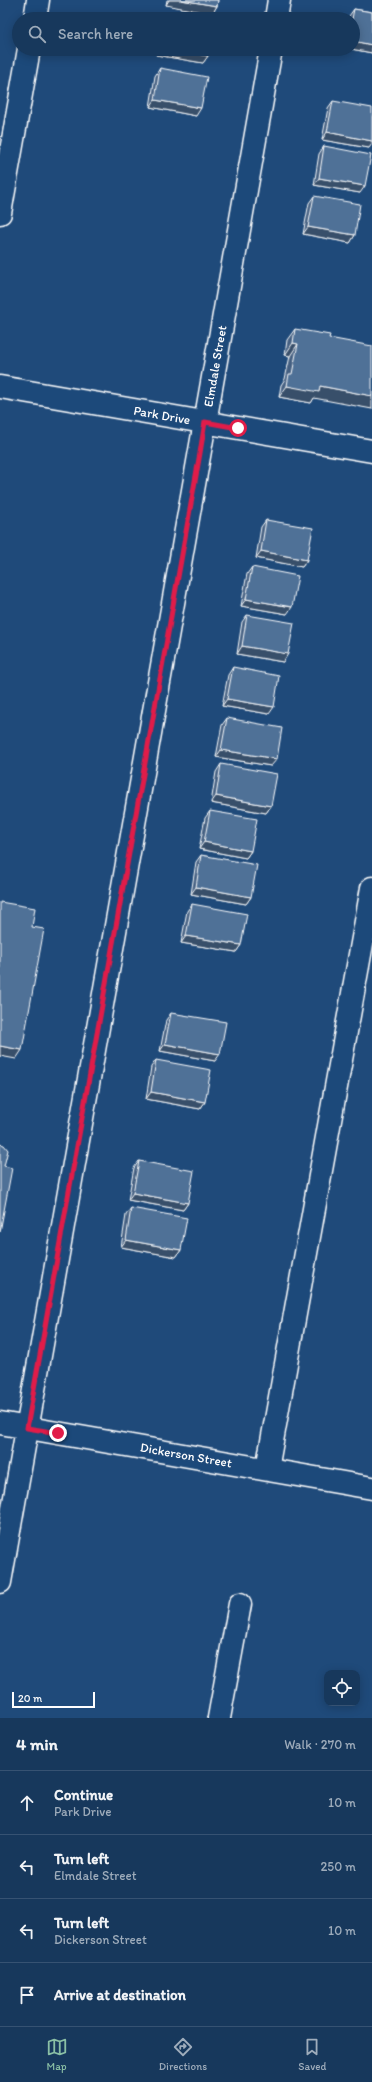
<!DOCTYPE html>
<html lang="en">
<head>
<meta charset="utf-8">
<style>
	:root { --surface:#17385c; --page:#203f62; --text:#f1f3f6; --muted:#9eacbb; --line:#365272; --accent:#8abfa5 }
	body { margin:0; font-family:Itim,sans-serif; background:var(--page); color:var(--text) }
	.controls { position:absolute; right:12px; bottom:12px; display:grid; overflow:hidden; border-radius:8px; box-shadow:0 2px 10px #0003 }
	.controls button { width:36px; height:36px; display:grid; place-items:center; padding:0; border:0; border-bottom:1px solid var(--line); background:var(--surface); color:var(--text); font:20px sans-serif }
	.scale { position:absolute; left:12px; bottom:10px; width:83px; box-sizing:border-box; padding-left:4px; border:2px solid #fff; border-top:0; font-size:11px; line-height:14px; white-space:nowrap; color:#fff; -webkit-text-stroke:3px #1f4a7a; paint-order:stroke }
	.stop { position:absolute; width:12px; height:12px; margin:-9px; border:3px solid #e11d48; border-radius:50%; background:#fff }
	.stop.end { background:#e11d48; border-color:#fff; box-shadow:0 1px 4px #0008 }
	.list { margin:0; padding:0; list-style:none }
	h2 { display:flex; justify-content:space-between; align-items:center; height:52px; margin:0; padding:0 16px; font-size:17px }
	h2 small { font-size:13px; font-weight:400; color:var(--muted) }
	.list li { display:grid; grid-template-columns:26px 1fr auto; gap:12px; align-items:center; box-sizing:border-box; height:64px; padding:0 16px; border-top:1px solid var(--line) }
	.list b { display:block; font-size:15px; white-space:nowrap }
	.list p { margin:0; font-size:13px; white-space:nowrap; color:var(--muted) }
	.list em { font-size:13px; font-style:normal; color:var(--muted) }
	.icon { flex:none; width:22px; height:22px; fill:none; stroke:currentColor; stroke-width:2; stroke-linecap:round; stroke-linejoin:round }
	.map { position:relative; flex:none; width:372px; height:1718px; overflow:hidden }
	.search { position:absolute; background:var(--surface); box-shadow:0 2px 10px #0003; left:12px; right:12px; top:12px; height:44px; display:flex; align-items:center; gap:10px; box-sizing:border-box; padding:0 14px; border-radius:22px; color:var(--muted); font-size:15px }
	.sheet { height:308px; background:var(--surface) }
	nav { display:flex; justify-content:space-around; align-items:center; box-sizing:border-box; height:56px; border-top:1px solid var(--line); background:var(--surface); font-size:11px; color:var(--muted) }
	nav a { display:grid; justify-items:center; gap:2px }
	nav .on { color:var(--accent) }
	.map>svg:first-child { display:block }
</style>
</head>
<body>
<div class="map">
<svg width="372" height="1718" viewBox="0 0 372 1718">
	<rect width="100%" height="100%" fill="#1f4a7a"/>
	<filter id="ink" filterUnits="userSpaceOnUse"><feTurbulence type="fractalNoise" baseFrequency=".025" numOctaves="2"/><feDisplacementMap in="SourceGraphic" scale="8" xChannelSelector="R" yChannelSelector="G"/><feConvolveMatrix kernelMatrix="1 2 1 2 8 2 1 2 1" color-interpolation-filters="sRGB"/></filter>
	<g filter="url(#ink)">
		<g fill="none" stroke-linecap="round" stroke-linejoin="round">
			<!-- minor casing -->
			<g stroke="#fff" stroke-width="25">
				<g id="minor">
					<path d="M35,19l3,-19"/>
					<path d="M276,19l3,-19"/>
					<path d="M0,213l29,-164"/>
					<path d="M0,387l372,64"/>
					<path d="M0,1423l372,65"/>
					<path d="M267,1469l105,-581"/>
					<path d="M0,1582l271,-1533"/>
					<path d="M219,1718l21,-114"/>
				</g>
			</g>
			<!-- minor -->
			<use href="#minor" stroke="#1f4a7a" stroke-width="22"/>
		</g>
		<!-- wall -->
		<g fill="#456182" stroke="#fff">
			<path d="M167,0h51l-1,6 -5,8 -46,-9z"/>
			<path d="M354,9l18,3v41l-21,-4h2v-30h-4v-3z"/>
			<path d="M157,49h52l-1,7 -5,7 -47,-8z"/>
			<path d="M160,68l36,48 -46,-9 5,-31z"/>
			<path d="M333,101l36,47 -47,-8 6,-32z"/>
			<path d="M324,146l36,47 -46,-8 5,-31z"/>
			<path d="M314,196l41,39 -5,8 -47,-9 6,-31z"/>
			<path d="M295,329l19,69 -3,5 -32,-6 2,-12 4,-6 5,-23 -5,-1 2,-15z"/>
			<path d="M266,520l41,40 -5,7 -46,-9 5,-31z"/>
			<path d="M252,567l35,47 -46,-8 6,-32z"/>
			<path d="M247,615l36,47 -46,-8 5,-32z"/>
			<path d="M233,667l36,47 -47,-8 6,-31z"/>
			<path d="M227,718l44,48 -55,-9 6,-32z"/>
			<path d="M221,764l50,42 -5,7 -55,-10 5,-31z"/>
			<path d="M210,811l41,40 -5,7 -47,-9 6,-31z"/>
			<path d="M201,855l50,42 -5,7 -55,-10 5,-32z"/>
			<path d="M192,904l49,41 -5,7 -55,-9 6,-32z"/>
			<path d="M171,1013l44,48 -55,-10 6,-31z"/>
			<path d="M156,1060l49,42 -5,7 -54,-10 5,-32z"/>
			<path d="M139,1161l49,42 -5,7 -55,-10 6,-32z"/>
			<path d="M131,1208l50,42 -5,7 -55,-10 5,-32z"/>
		</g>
		<!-- shaded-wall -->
		<g fill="#384f6a" stroke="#fff">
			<path d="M169,0h12l36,6 -5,8 -46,-9z"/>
			<path d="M353,41l19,4v8l-21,-4h2z"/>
			<path d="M160,49h10l38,7 -5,7 -47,-8z"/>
			<path d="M155,100l46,8 -5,8 -46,-9z"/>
			<path d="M327,132l45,9v3l-3,4 -47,-8z"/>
			<path d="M319,178l46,8 -5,7 -46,-8z"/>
			<path d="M308,227l47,8 -5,8 -47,-9z"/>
			<path d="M293,343l5,1 -8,12 -5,-1z"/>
			<path d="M287,386h33l52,10v13l-58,-11 -3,5 -32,-6z"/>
			<path d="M261,551l46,9 -5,7 -46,-9z"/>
			<path d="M246,599l46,8 -5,7 -46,-8z"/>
			<path d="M242,646l46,8 -5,8 -46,-8z"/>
			<path d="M227,699l47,8 -5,7 -47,-8z"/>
			<path d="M221,750l56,9 -6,7 -55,-9z"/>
			<path d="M216,796l55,10 -5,7 -55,-10z"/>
			<path d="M204,842l47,9 -5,7 -47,-9z"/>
			<path d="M196,887l55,10 -5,7 -55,-10z"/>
			<path d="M186,936l55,9 -5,7 -55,-9z"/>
			<path d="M165,1044l55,10 -5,7 -55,-10z"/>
			<path d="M0,1046l22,4 -6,9 -16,-3z"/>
			<path d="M151,1092l54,10 -5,7 -54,-10z"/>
			<path d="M133,1193l55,10 -5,7 -55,-10z"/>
			<path d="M126,1240l55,10 -5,7 -55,-10z"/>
		</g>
		<!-- building -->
		<g fill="#507197" stroke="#fff">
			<path d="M181,0h37l-1,6z"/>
			<path d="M354,9l18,3v33l-19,-4v-22h-1z"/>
			<path d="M167,16l16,3h-17z"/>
			<path d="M170,49h39l-1,7z"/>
			<path d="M160,68l47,9 -6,31 -46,-8z"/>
			<path d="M333,101l39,7v33l-45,-9z"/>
			<path d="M324,146l47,9 -6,31 -46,-8z"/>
			<path d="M314,196l46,8 -5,31 -47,-8z"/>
			<path d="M295,329l35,6 -1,3 43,8v50l-52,-10 -1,6 -32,-6 2,-12h3l6,-30 -5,-1z"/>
			<path d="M266,520l47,8 -6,32 -46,-9z"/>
			<path d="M252,567l46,9 -6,31 -46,-8z"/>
			<path d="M247,615l47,8 -6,31 -46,-8z"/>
			<path d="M233,667l46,9 -5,31 -47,-8z"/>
			<path d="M227,718l55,10 -5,31 -56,-9z"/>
			<path d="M221,764l56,10 -6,32 -55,-10z"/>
			<path d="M210,811l47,8 -6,32 -47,-9z"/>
			<path d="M201,855l56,10 -6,32 -55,-10z"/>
			<path d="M0,902l35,6 -3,19 12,2 -22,121 -22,-4z"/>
			<path d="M192,904l55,10 -6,31 -55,-9z"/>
			<path d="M171,1013l55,9 -6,32 -55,-10z"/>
			<path d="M156,1060l55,10 -6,32 -54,-10z"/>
			<path d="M0,1144l4,1 4,5 -4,16 8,2 -12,64z"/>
			<path d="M139,1161l55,10 -6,32 -55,-10z"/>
			<path d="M131,1208l56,10 -6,32 -55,-10z"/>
		</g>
	</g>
	<g fill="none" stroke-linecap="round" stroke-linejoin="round" filter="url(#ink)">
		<!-- route -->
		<path stroke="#e11d48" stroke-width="5" d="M58,1433l-31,-5 173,-975 5,-31 33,6"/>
	</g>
	<g text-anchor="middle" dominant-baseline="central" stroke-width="4" stroke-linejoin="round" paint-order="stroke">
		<!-- street labels -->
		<g font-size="13" fill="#fff" stroke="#1f4a7a">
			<text transform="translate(215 366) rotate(-80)">Elmdale Street</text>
			<text transform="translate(162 415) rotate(10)">Park Drive</text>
			<text transform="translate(186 1455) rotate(10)">Dickerson Street</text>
		</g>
	</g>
</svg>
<div class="controls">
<button><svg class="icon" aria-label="locate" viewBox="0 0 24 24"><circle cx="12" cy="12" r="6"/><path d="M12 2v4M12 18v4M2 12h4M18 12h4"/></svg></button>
</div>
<div class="scale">20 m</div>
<div class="stop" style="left:238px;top:428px"></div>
<div class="stop end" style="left:58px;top:1433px"></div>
<div class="search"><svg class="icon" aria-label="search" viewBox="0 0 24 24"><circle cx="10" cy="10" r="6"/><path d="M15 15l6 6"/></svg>Search here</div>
</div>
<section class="sheet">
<h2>4 min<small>Walk · 270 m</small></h2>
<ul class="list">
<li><svg class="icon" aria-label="ahead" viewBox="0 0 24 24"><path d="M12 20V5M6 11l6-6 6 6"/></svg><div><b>Continue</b><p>Park Drive</p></div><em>10 m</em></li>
<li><svg class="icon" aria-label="left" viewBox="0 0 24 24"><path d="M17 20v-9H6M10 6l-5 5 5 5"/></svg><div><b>Turn left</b><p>Elmdale Street</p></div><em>250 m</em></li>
<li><svg class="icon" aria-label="left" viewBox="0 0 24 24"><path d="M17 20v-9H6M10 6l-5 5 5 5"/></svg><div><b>Turn left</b><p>Dickerson Street</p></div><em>10 m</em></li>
<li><svg class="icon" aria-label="arrive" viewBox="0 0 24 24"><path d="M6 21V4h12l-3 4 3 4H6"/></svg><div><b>Arrive at destination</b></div></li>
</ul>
</section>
<nav>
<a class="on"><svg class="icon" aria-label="map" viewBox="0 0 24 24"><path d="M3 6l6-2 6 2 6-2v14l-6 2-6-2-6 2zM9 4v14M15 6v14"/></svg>Map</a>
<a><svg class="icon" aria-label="directions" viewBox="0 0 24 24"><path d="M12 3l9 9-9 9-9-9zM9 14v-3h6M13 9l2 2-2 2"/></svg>Directions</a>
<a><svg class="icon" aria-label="saved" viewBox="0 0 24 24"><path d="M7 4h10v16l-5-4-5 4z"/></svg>Saved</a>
</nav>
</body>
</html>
